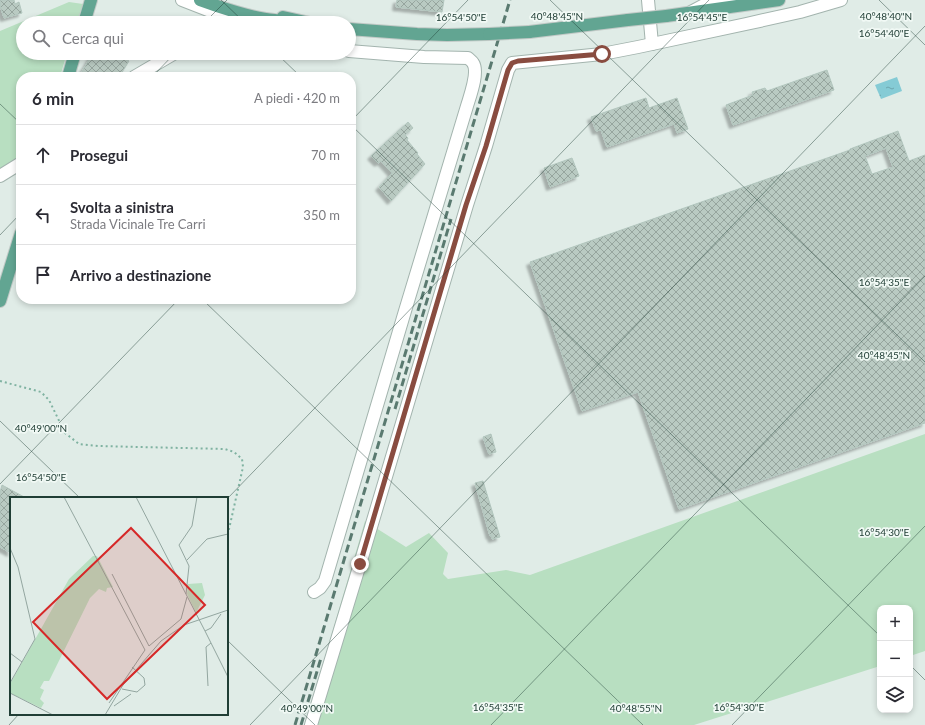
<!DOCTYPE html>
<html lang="it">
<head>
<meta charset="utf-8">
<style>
	:root { --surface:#fff; --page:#f7f7f7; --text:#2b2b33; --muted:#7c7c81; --line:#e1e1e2 }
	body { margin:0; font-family:Lato,sans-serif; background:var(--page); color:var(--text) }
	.controls { position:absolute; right:12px; bottom:12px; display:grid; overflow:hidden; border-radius:8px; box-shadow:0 2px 6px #0003 }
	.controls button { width:36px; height:36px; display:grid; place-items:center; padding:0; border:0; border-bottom:1px solid var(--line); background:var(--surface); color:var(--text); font:20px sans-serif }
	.stop { position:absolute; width:12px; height:12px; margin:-9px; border:3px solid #894c40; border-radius:50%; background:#fff }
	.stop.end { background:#894c40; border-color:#fff; box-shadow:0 1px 4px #0008 }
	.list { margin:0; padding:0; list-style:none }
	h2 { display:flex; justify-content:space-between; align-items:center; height:52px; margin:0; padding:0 16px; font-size:17px }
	h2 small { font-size:13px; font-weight:400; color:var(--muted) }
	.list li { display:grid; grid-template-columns:26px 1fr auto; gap:12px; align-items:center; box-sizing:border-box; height:60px; padding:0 16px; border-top:1px solid var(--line) }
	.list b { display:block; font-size:15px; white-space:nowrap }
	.list p { margin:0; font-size:13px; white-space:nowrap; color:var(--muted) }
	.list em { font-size:13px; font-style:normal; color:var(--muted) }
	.icon { flex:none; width:22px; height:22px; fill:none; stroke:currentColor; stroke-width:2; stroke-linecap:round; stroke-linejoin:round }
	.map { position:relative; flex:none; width:925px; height:725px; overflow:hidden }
	.search { position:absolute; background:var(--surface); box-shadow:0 2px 6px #0003; left:16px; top:16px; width:340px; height:44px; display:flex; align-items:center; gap:10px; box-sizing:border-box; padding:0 14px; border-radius:22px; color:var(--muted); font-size:15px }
	.panel { position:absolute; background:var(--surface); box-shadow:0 2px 6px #0003; left:16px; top:72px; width:340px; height:232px; border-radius:16px }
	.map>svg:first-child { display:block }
</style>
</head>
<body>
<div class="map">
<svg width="925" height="725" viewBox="0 0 925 725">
	<defs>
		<pattern id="water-ripples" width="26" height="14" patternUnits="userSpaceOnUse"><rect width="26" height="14" fill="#85cbd5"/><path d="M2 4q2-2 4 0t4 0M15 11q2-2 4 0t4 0" fill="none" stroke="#6ca6ae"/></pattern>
		<pattern id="building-cross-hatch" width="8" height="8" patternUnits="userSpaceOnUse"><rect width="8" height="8" fill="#b9cac2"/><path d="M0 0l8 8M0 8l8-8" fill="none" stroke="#96a59e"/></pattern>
		<filter id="shadow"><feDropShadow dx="-3.5" dy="3.5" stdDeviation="1" flood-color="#0004"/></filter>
	</defs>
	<rect width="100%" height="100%" fill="#e0ece7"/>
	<!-- grass -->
	<g fill="#b8dfc1">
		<path d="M69,2l14,2 -6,19h-54v30h44l-7,24h-39v79l-21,15v-140z"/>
		<path d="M925,434v217l-15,5v-48h-30v58l-186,59h-389l60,-204 41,26 23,-14 19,20 -5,21 5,5 58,-9 24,5z"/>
	</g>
	<!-- water -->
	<path fill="url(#water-ripples)" d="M897,77l5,14 -21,8 -6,-14z"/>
	<!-- building -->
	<g fill="url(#building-cross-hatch)" stroke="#b2c6be" fill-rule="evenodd" filter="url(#shadow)">
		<path d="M0,0h14l1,4 4,-2 3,11 -18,5 -4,-12z"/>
		<path d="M397,0h47l-2,12 -46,-5z"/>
		<path d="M93,53h23l13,8 -10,16h-39l3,-7z"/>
		<path d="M827,70l7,20 -101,35 -7,-20 27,-10 -1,-3 13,-4 2,3z"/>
		<path d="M646,98l3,10 28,-10 11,31 -11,4 -3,-9 -67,23 -6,-17 -5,1 -5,-14z"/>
		<path d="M408,122l5,6 -8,7 3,3 -1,2 11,13 -1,1 8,10 -34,37 -12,-14 13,-14 -11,-12 -3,2 -7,-7z"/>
		<path d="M898,131l11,30 16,-6v268l-246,86 -41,-117 -56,19 -52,-149 320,-112v-1zM886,148l7,19 -21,7 -7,-18z"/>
		<path d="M572,158l7,18 -29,11 -6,-19z"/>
		<path d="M491,434l5,18 -7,2 -6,-17z"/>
		<path d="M483,481l17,56 -8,2 -1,-4 -1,1 -15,-53z"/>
		<path d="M2,485l24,13h-15v55l-11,-6v-54z"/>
	</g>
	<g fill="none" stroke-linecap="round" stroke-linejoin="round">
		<!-- minor casing -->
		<g stroke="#a3b4ae" stroke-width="14">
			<g id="minor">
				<path d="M182,0l59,23"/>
				<path d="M648,0l4,44"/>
				<path d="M691,12l15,-8 26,-4"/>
				<path d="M134,77l41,-24"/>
				<path d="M0,176l21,-13"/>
				<path d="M314,592l6,-4 5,-7 80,-270 62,-205c3,-10 12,-34 6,-43 -1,-2 -4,-4 -5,-5l-44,-1 -75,-6"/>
				<path d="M311,725l49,-161 107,-359 19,-59 22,-76 4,-7 90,-9 36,-7 108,-23 54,-12 41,-12"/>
			</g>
		</g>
		<!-- major casing -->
		<g stroke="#c1c9c6" stroke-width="14">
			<g id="major">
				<path d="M200,0c22,8 51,18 74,20 5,1 11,0 16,-1"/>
				<path d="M666,16l113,-16"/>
				<path d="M283,17l27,6"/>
				<path d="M84,23l7,-23"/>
				<path d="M349,29l68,5 30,1 42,-1"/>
				<path d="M529,32l99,-12"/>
				<path d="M68,77l7,-24"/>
				<path d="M0,301l21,-68"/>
			</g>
		</g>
		<!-- path -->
		<path stroke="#7fb2a1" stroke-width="2" stroke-dasharray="2 3" stroke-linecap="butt" d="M0,381l41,11 8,8 16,33 14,11 19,2 127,3 9,3 8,7 1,8 -16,71"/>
		<!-- minor -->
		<use href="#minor" stroke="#fff" stroke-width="12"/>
		<!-- major -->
		<use href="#major" stroke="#62a592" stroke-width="12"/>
		<!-- rail -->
		<g stroke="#5a7a70" stroke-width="3" stroke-dasharray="8 4" stroke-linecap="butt">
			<path d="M395,409l56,-190"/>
			<path d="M295,725l87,-293 128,-432"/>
			<path d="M301,725l20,-67"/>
		</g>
		<!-- major-bridge casing -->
		<g stroke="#c1c9c6" stroke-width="14" stroke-linecap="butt">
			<g id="major-bridge">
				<path d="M628,20l38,-4"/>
				<path d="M489,34l40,-2"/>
			</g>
		</g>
		<!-- major-bridge -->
		<use href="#major-bridge" stroke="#62a592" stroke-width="12"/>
	</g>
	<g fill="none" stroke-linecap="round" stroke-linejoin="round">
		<!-- route -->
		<path stroke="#894c40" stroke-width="5" d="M360,564l106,-359 20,-59 22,-76 4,-7 6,-2 84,-7"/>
	</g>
	<!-- ticks -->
	<path fill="none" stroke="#203e35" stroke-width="1" stroke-opacity="0.45" d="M221,0l24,23M550,0l375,362M879,0l46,45M204,23l23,-23M276,53l25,24M152,77l23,-24M0,104l21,20M351,121l117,-121M351,125l529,511M0,235l21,-22M202,299l441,426M0,421l80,77M0,484l179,-185M227,499l482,-499M227,640l88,85M910,665l15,15M9,725l10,-11M250,725l675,-699M491,725l434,-449M732,725l193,-199"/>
	<!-- overview -->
	<g transform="translate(10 497)">
		<rect width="218" height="218" fill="#e0ece7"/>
		<path d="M83,59h4l16,31 -6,1 -1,4 -7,-3 -9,9 -41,83h-5l-4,7 4,2 -4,9 4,4 -3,5 -31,-15v-9l59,-105zM192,86l3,12 -9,18 -9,-19 1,-10z" fill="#b8dfc1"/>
		<path fill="none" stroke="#93a6a0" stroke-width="1" d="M54,0l81,153 -36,53M126,0l69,134 6,-3 10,-14M0,51l8,19 17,72 -25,44M177,63l20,-21 21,-5M102,77l37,72 32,-27 6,-22M176,97l3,-28 -10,-21 13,-19 5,-29M195,134l23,46M0,156l12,9M198,189l-2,-39 5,-4M112,192l15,3 8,-7 -1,-7 -12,-11M0,196l43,22M104,209l17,-12M95,218l18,-30 38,-44 23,-16 44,-15"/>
		<path fill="#d62828" fill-opacity="0.15" stroke="#d62828" stroke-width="2" d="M121,31l74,77 -98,94 -74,-77z"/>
		<rect width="218" height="218" fill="none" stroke="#203e35" stroke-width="2"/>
	</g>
	<g font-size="10" text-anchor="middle" fill="#203e35" stroke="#f1f9f5" stroke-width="3.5" stroke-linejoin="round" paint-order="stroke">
		<text x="886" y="20">40°48'40"N</text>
		<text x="557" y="20">40°48'45"N</text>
		<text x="461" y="21">16°54'50"E</text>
		<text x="702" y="21">16°54'45"E</text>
		<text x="884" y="37">16°54'40"E</text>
		<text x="884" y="286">16°54'35"E</text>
		<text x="884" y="359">40°48'45"N</text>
		<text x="41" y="432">40°49'00"N</text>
		<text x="41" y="481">16°54'50"E</text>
		<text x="884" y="536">16°54'30"E</text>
		<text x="498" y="711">16°54'35"E</text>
		<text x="739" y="711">16°54'30"E</text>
		<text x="307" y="712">40°49'00"N</text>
		<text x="636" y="712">40°48'55"N</text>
	</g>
</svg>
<div class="controls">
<button>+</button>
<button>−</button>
<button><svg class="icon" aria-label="layers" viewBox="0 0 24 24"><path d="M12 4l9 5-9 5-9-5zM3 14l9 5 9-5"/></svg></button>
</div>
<div class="stop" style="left:602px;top:54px"></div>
<div class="stop end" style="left:360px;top:564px"></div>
<div class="search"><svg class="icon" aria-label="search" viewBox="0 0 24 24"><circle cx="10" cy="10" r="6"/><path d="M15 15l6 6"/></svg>Cerca qui</div>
<section class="panel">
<h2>6 min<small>A piedi · 420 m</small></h2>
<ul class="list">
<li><svg class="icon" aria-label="ahead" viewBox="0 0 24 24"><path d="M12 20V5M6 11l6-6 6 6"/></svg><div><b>Prosegui</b></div><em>70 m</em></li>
<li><svg class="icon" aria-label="left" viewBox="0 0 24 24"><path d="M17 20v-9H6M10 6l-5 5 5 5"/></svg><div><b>Svolta a sinistra</b><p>Strada Vicinale Tre Carri</p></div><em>350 m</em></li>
<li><svg class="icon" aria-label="arrive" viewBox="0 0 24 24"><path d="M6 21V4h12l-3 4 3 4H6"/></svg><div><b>Arrivo a destinazione</b></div></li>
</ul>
</section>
</div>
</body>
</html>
